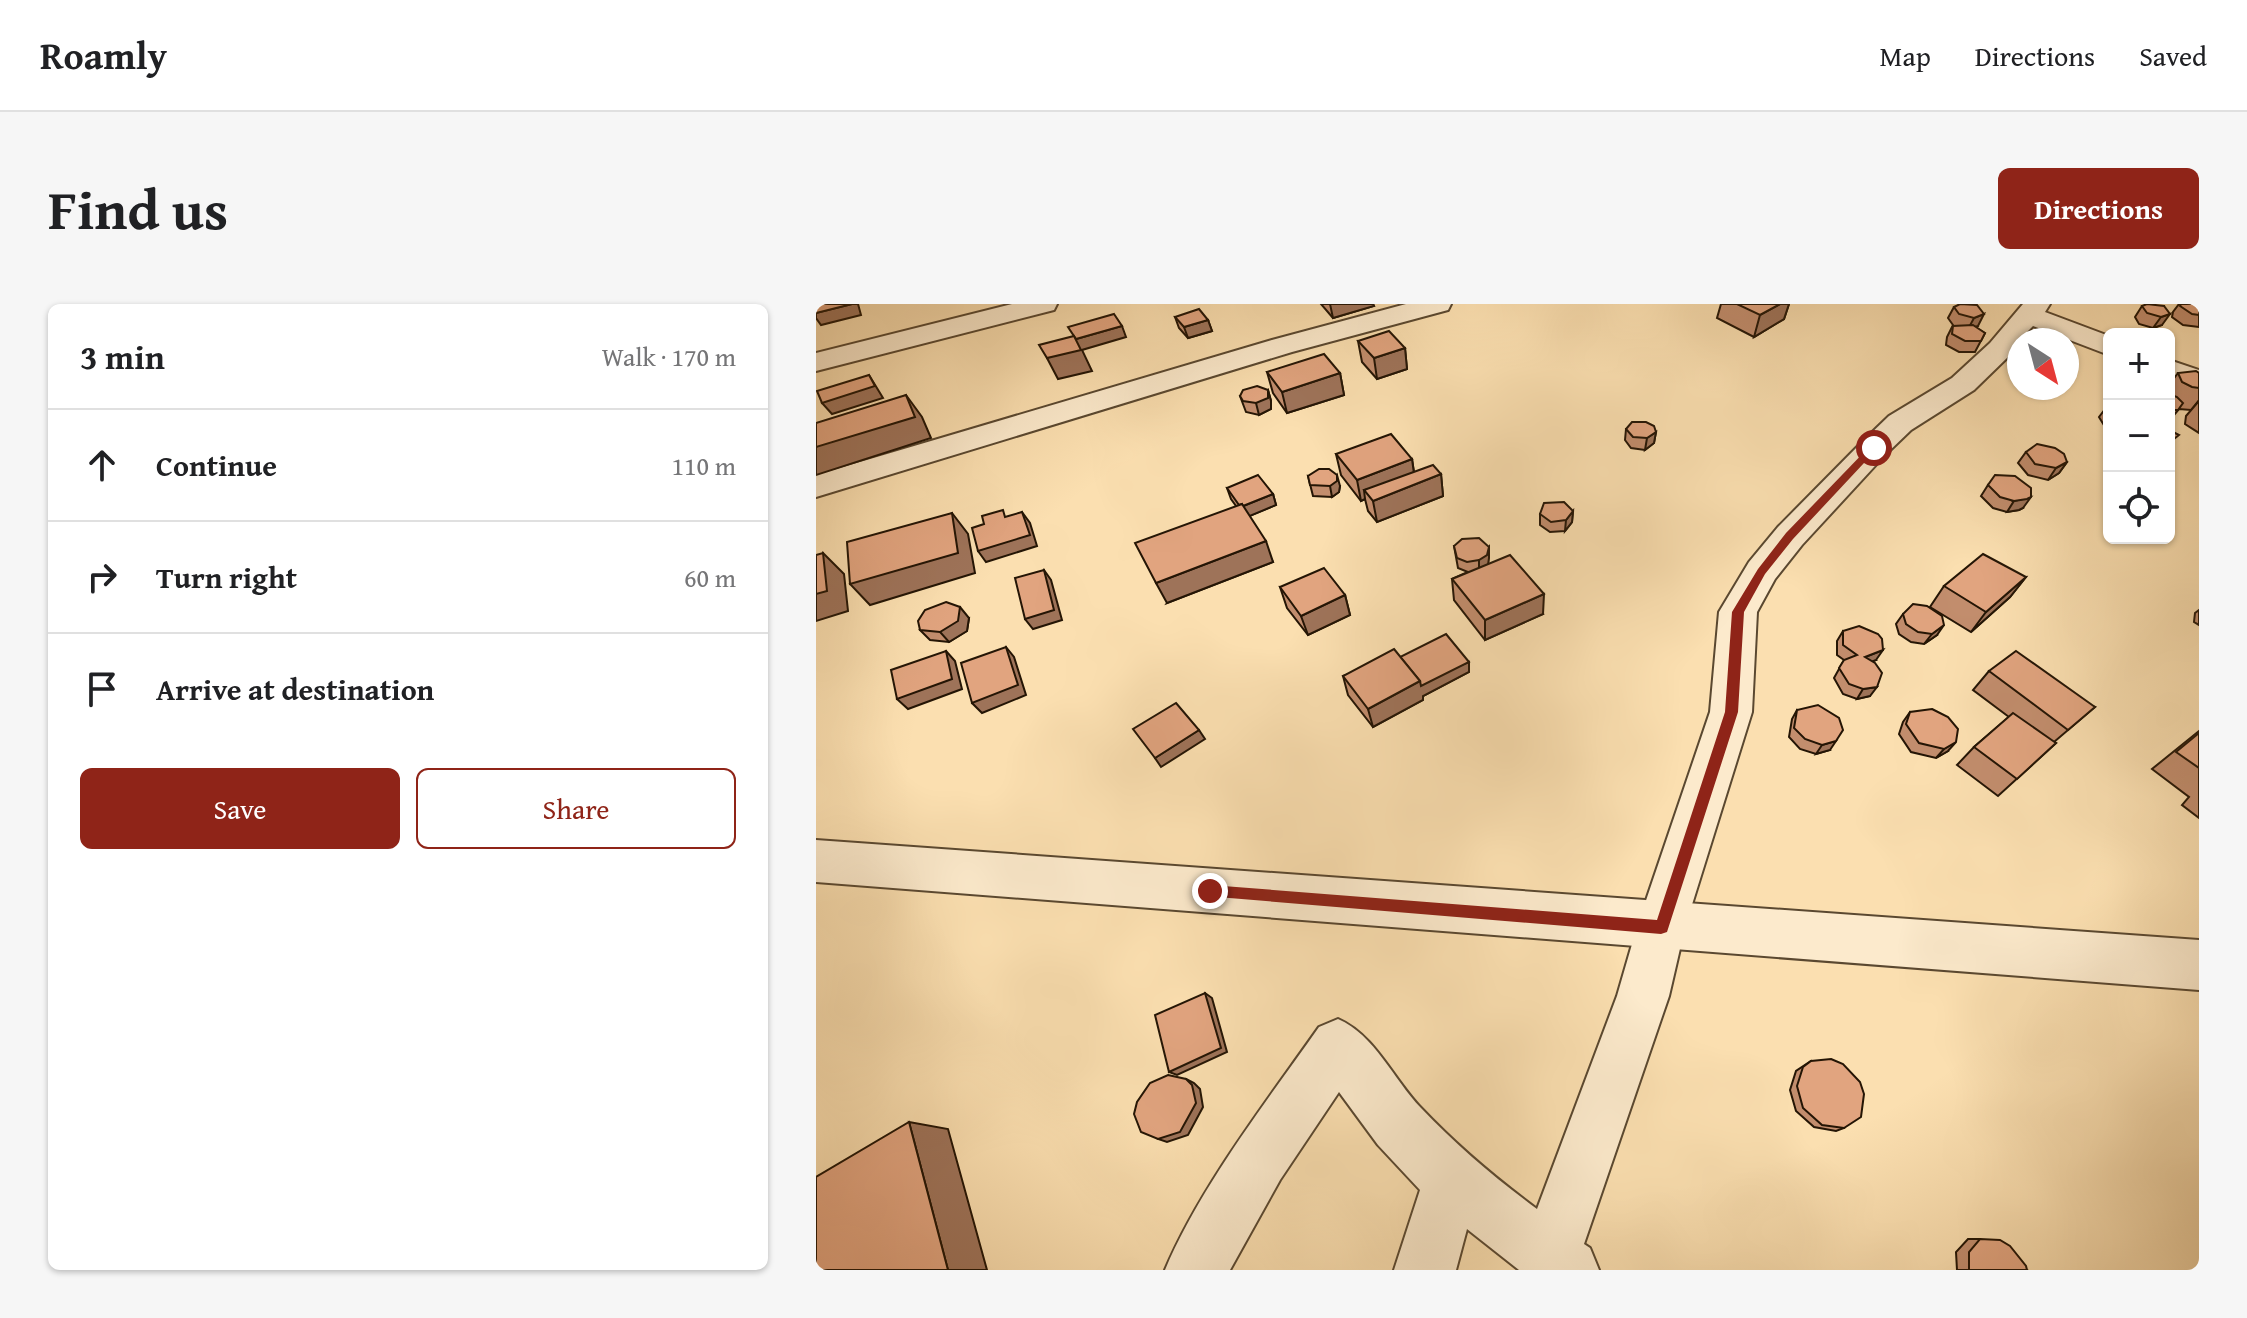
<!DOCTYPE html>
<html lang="en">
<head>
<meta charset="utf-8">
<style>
	:root { --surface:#fff; --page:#f6f6f6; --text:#202124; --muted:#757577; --line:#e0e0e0; --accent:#8f2418 }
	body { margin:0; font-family:"Gentium Book Plus",serif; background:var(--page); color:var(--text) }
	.controls { position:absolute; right:24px; top:24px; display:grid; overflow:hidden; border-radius:12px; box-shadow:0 2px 6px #0004 }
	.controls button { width:72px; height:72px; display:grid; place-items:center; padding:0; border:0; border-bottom:2px solid var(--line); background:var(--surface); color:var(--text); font:40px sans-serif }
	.compass { position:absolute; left:1191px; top:24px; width:72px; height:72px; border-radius:50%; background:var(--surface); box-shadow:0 2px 6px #0004; rotate:144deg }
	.stop { position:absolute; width:24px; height:24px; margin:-18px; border:6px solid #8f2418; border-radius:50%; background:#fff }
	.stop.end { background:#8f2418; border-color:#fff; box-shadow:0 2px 8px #0008 }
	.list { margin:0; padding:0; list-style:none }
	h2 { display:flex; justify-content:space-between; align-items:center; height:104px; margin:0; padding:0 32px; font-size:34px }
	h2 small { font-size:26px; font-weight:400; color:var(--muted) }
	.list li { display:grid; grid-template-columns:52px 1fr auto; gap:24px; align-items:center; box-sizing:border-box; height:112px; padding:0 32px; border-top:2px solid var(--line) }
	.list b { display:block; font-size:30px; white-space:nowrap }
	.list em { font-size:26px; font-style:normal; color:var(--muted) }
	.actions { display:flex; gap:16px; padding:24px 32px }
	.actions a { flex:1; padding:18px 0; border:2px solid var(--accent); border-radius:12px; text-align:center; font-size:28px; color:var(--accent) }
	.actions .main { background:var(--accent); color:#fff }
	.icon { flex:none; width:44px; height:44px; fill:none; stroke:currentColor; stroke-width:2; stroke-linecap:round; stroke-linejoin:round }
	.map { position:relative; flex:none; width:1383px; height:966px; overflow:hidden; border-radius:12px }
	header { display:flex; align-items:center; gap:48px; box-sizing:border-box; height:112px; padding:0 40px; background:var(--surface); border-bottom:2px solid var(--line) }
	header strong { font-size:38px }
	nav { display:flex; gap:44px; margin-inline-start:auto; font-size:28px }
	.intro { display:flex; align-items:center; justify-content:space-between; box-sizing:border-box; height:192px; padding:0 48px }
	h1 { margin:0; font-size:56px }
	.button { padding:20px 36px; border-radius:12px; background:var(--accent); color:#fff; font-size:28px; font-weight:700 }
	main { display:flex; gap:48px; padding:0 48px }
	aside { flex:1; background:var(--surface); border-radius:12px; box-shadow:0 2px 6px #0004 }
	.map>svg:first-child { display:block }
</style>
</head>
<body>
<header>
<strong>Roamly</strong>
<nav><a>Map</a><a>Directions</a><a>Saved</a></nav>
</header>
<div class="intro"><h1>Find us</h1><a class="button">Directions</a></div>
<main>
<aside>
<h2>3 min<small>Walk · 170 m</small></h2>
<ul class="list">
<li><svg class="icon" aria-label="ahead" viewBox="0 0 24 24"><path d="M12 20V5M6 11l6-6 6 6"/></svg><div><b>Continue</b></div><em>110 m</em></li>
<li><svg class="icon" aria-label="right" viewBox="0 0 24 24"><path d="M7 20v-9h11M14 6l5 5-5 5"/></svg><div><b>Turn right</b></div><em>60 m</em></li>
<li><svg class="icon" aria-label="arrive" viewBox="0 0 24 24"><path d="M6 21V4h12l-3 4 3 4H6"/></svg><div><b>Arrive at destination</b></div></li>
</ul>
<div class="actions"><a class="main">Save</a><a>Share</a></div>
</aside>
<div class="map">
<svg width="1383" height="966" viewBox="0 0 1383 966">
	<rect width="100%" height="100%" fill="#fbdfb0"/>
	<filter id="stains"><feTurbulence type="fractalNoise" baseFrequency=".0025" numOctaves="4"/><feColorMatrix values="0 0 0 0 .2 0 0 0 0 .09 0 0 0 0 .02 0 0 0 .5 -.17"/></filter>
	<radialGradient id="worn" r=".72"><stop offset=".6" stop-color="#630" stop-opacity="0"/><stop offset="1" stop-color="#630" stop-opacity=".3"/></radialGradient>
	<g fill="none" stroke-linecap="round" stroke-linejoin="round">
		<!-- minor casing -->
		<g stroke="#5a4830" stroke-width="4">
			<g id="minor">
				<path d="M196,0h45l-3,6 -238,61v-18z"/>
				<path d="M590,0h45l-3,6 -156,42 -476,145v-22l456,-135z"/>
				<path d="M1207,0h27l-5,8 64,24v19l-76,-29 -14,14 -9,15 -36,35 -63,40 -26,25 -83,90 -27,34 -18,33 -5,100 -67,215 -16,69 -85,248 6,4 9,22h-80l-52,-41 -11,41h-62l26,-80 -42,-45 -39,-53 -59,88 -50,90h-65c35,-83 102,-169 154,-243l19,-8c37,16 55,60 83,89 36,38 74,70 116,101l80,-213 20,-69 73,-215 9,-100 30,-50 29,-35 85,-86 26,-25 63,-38 38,-35z"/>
				<path d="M1353,56l30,10v19l-30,-10z"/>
			</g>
		</g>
		<!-- tertiary casing -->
		<g stroke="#5a4830" stroke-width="4">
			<path id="tertiary" d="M0,536l1383,100v50l-1383,-108z"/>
		</g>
		<!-- minor -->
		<use href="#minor" fill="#fceacc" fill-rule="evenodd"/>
		<!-- tertiary -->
		<use href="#tertiary" fill="#fceacc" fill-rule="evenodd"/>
	</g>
	<!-- wall -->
	<g fill="#c28d6d" stroke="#241505" stroke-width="2">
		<path d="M505,0h52l1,2 -41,12z"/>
		<path d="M905,0h68l-5,15 -30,18 -37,-19z"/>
		<path d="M1154,0l8,22 -3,1 10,6 -10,19h-16l-13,-7 1,-8 6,-12 -5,-7 6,-11z"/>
		<path d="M1363,0h20v23l-16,-2 -11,-8 1,-5z"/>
		<path d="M1326,2h22l-2,19 -9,3 -14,-4 -4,-7z"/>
		<path d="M359,13l33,3 4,11 -24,7 -9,-10z"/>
		<path d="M542,37l47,7 2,21 -30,10 -15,-17z"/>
		<path d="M451,68l73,1 4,22 -57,18 -14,-20z"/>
		<path d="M1362,69h21v27l-8,10 -12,-1 -10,12v-36z"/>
		<path d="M452,86l3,11v8l-12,6 -13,-3 -6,-16z"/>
		<path d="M1383,97v32l-14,-9 1,-8z"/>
		<path d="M1293,100v24l-4,-1 -6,-10z"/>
		<path d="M810,125l30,3 -2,11 -9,7 -14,-2 -6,-8z"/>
		<path d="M1210,148l41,10 -8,11 -11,7 -20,-5 -10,-12z"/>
		<path d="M520,150l76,5 2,13 27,2 2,22 -66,26 -9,-11 -3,-12 -4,2 -20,-26z"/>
		<path d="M492,172l32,10 -1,6 -7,5 -19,-1z"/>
		<path d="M1172,181l35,23 -4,2 -12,2 -14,-4 -12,-12z"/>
		<path d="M411,184l46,6 3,11 -27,11 24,46 -106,41 69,-97 -5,-7z"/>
		<path d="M757,207l-1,11 -7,9 -15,1 -10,-7v-11z"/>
		<path d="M638,242l35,1 -1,18 55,49 -58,26 -31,-40 -2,-21 16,-7 -10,-4z"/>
		<path d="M1210,273l-16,20 -39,35 -41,-25 14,-21z"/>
		<path d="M464,283l65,8 5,20 -42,20 -21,-27z"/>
		<path d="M1383,306v15l-5,-3 1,-9z"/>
		<path d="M1087,310l34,21 -13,9 -13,-2 -12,-8 -3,-10z"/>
		<path d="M153,314l-2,13 -18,11 -19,-2 -10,-10z"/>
		<path d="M1027,327l33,29 -3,1 -3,35 -13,3 -14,-5 -9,-16 10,-18 -7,-5v-14z"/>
		<path d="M584,353l69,5v10l-46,24v4l-50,27 -25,-32 -5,-19z"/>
		<path d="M1173,367l106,36 -41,35 2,1 -58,53 -41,-31 17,-18 35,-30 -36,-27z"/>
		<path d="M981,406l33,40 -14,4 -16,-5 -11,-12 3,-18z"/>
		<path d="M1094,408l38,39 -12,7 -25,-6 -12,-18 4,-12z"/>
		<path d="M1383,427v87l-17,-13 7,-8 -37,-28z"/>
		<path d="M995,757l33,67 -8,3 -22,-4 -18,-16 -6,-21 6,-19z"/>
		<path d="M1152,935h12l47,31h-70l-1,-18z"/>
	</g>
	<!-- shaded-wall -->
	<g fill="#9e7359" stroke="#241505" stroke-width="2">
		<path d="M36,0h6l3,11 -40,10 -5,-7v-5z"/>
		<path d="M514,0h43l1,2 -41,12z"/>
		<path d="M964,0h9l-5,15 -30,18 6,-22z"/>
		<path d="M1168,10l-6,12 -10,3 6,-11z"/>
		<path d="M1354,10l-8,11 -9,3 8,-11z"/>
		<path d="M392,16l4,11 -24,7 -4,-11z"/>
		<path d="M306,22l4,11 -44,13 10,21 -34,8 -11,-21 29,-19z"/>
		<path d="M589,44l2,21 -30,10 -3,-21z"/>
		<path d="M524,69l4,22 -57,18 -5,-21z"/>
		<path d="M53,71l14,23 -51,16 -10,-11z"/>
		<path d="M452,86l3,11v8l-12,6 -3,-12z"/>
		<path d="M90,91l16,22 9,21 -115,37v-28z"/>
		<path d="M840,128l-2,11 -9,7 2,-12z"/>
		<path d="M596,155l3,22 -51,9 1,9 -4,2 -4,-21z"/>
		<path d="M1251,158l-8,11 -11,7 8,-12z"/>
		<path d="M625,170l2,22 -66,26 -4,-21z"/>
		<path d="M521,171l3,11 -1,6 -7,5 -2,-11z"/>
		<path d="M457,190l3,11 -31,13 -4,-11z"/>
		<path d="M1215,193l-8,11 -4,2 -12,2 7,-11z"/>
		<path d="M757,207l-1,11 -7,9 1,-11z"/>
		<path d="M206,208l8,11 7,23 -51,16 -8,-11z"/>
		<path d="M136,209l16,21 7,39 -105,32 -20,-21z"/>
		<path d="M450,237l7,21 -106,41 -11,-20z"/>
		<path d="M673,243v11l-1,7 -9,6v-11z"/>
		<path d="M7,249l21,21 4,37 -32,10v-27z"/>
		<path d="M228,266l7,10 11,40 -29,9 -8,-10z"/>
		<path d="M1210,273l-16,20 -39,35 15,-20z"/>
		<path d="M728,290l-1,20 -58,26v-20z"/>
		<path d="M529,291l5,20 -42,20 -7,-19z"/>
		<path d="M144,303l9,11 -2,13 -18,11 -9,-10z"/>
		<path d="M1128,321l-7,10 -13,9 8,-10z"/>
		<path d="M190,343l8,10 12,38 -44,18 -10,-10z"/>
		<path d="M1067,346l-7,10 -17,7 6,-10z"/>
		<path d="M130,347l9,10 7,28 -54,20 -11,-10z"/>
		<path d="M653,358v10l-46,24v4l-50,27 -5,-18 52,-28z"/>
		<path d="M1061,383l-7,9 -13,3 6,-10z"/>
		<path d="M383,426l6,9 -44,28 -6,-9z"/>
		<path d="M1020,437l-6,9 -14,4 6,-9z"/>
		<path d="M1140,438l-8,9 -12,7 8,-9z"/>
		<path d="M389,689l7,5 15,54 -50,23 -8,-3z"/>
		<path d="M370,775l8,4 6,6 3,18 -15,28 -21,7 -9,-3z"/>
		<path d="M93,818l39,7 39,141h-39z"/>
	</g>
	<!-- building -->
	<g fill="#e1a47f" stroke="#241505" stroke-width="2">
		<path d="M0,0h36l-36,9z"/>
		<path d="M921,0h43l-20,11z"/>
		<path d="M1144,0l17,1 7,9 -10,4 -15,-4 -5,-7z"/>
		<path d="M1331,0l17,2 6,8 -9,3 -14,-4 -5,-7z"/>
		<path d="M1365,0h18v11l-7,-1 -12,-8z"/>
		<path d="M383,5l9,11 -24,7 -9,-10z"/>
		<path d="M298,10l8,12 -46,13 -8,-12z"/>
		<path d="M1157,21l12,8 -4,8h-16l-13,-7 1,-8z"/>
		<path d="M573,27l16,17 -31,10 -16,-17z"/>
		<path d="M258,32l7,14 -34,8 -8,-13z"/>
		<path d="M508,50l16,19 -58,19 -15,-20z"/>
		<path d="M1380,67l3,2v15l-7,-1 -10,-5 -4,-9z"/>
		<path d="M53,71l6,11 -53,17 -5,-12z"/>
		<path d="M441,82l11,4v8l-12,5 -13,-2 -3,-5 3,-6z"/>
		<path d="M1353,90l8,3 6,6 -5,7h-9z"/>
		<path d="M90,91l9,22 -99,30v-24z"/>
		<path d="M816,118h14l8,4 2,6 -9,6 -14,-1 -7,-8z"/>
		<path d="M1353,126l10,5 -10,8z"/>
		<path d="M575,130l21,25 -55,21 -21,-26z"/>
		<path d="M1221,140l18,4 9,6 3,8 -11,6 -21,-4 -9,-12z"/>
		<path d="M617,161l8,9 -68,27 -9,-11z"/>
		<path d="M503,165h10l8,6v6l-7,5 -20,-1 -2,-9z"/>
		<path d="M442,171l15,19 -30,12 -1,-2 -3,1 -12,-17z"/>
		<path d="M1179,171l20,1 16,12v9l-4,2 -13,2 -14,-4 -12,-12z"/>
		<path d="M748,198l9,9 -7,9 -15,2 -11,-8 4,-11z"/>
		<path d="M426,200l24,37 -110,42 -21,-40z"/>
		<path d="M187,206l2,7 17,-5 8,23 -52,16 -6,-23 12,-4 -2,-8z"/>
		<path d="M136,209l6,40 -108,31 -3,-42z"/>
		<path d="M663,234l10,9 -2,8 -8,5 -12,2 -10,-4 -3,-12 8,-7z"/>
		<path d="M7,249l4,38 -11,3v-39z"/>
		<path d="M1167,250l43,23 -40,35 -42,-26z"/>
		<path d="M694,251l34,39 -59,26 -33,-41z"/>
		<path d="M508,264l21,27 -44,21 -21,-29z"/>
		<path d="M228,266l10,40 -29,9 -10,-41z"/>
		<path d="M130,298l14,5 -2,14 -18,11 -20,-2 -2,-9 7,-11z"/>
		<path d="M1097,300l14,2 15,10 2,9 -12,9 -14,-2 -12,-8 -3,-10z"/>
		<path d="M1043,322l19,8 4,5 1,11 -18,7 10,6 7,10 -5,14 -14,2 -14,-5 -10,-16 5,-8 13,-5 -14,-10v-14z"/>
		<path d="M630,330l23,28 -48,24 -1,-5 -20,-24z"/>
		<path d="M190,343l12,38 -46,18 -11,-40z"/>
		<path d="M578,345l26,32 -52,28 -25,-33z"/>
		<path d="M130,347l6,28 -55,20 -6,-29z"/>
		<path d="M1200,347l79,56 -27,23 -79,-59z"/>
		<path d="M360,399l23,27 -44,28 -22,-29z"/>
		<path d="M1002,401l21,13 4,12 -7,11 -14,4 -17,-6 -11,-11 3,-18z"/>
		<path d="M1116,405l16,8 10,12 -2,13 -12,7 -25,-6 -13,-19 4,-12z"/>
		<path d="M1197,409l43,30 -39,36 -43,-32z"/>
		<path d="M1383,429v35l-23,-16z"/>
		<path d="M389,689l16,55 -52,24 -14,-57z"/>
		<path d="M1015,755l12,5 17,18 4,12 -3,23 -17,11 -22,-3 -19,-17 -6,-22 6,-19 8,-6z"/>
		<path d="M352,771l18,4 6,6 4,18 -16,29 -22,7 -17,-7 -7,-18 3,-12 13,-19z"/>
		<path d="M93,818l39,148h-132v-93z"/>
		<path d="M1164,935l20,1 10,6 16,20 1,4h-58v-18z"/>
	</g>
	<!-- route -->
	<path fill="#8f2418" d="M1054,142l8,2 -85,91 -28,35 -21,38 -6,100 -71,220 -6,2 -456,-38v-9l5,-2 447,35 68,-208 7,-100 26,-43 28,-36z"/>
	<rect width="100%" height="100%" filter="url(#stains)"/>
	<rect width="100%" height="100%" fill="url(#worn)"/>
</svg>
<div class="controls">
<button>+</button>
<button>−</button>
<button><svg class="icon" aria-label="locate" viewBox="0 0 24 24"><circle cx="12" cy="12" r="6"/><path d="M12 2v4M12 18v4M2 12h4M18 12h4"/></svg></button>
</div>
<svg class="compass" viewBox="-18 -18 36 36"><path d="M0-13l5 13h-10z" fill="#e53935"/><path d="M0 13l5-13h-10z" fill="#757577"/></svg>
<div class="stop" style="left:1058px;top:144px"></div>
<div class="stop end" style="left:394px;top:587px"></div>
</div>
</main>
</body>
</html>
